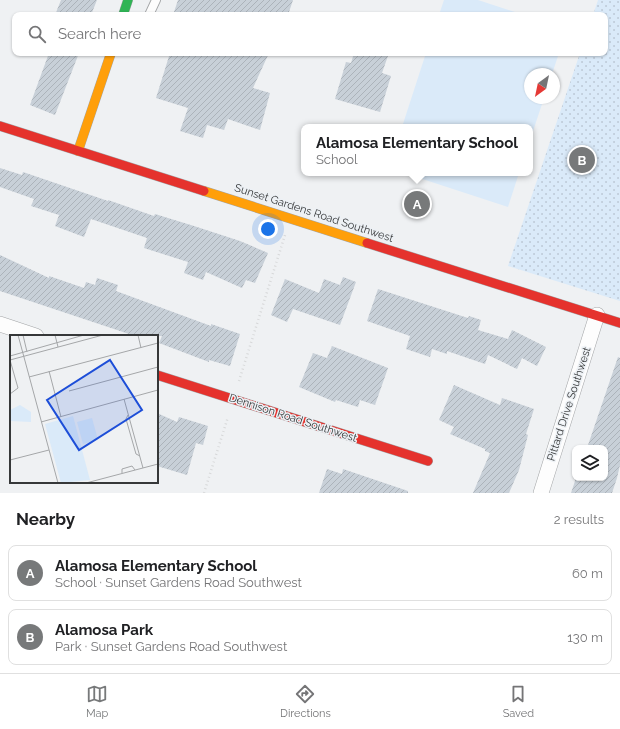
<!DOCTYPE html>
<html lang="en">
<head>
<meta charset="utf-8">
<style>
	:root { --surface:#fff; --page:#f6f6f6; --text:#202124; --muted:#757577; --line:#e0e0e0; --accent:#77797a }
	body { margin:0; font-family:Raleway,sans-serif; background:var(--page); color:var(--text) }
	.controls { position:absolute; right:12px; bottom:12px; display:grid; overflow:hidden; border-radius:8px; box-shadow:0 1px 3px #0004 }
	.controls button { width:36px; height:36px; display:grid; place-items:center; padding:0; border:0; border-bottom:1px solid var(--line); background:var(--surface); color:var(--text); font:20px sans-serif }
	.compass { position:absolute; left:524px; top:68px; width:36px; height:36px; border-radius:50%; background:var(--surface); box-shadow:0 1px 3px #0004; rotate:213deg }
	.you { position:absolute; left:268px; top:229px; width:14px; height:14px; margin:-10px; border:3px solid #fff; border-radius:50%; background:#1a73e8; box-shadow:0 0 0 6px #1a73e833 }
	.badge { display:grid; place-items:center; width:26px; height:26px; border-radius:50%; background:var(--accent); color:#fff; font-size:13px; font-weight:700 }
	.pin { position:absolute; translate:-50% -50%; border:2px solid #fff; box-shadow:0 1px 4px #0006 }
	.popup { position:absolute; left:301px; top:124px; width:232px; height:52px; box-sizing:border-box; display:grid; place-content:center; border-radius:8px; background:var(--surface); filter:drop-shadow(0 1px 3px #0005); font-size:13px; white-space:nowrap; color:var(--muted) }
	.popup b { font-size:15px; color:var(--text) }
	.popup::after { content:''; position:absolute; left:50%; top:100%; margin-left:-8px; border:8px solid transparent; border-top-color:var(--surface) }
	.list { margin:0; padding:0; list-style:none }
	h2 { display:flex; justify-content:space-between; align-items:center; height:52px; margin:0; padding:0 16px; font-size:17px }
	h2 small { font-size:13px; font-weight:400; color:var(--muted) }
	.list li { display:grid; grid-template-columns:26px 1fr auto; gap:12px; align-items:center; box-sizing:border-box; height:56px; margin:0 8px 8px; padding:0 8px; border:1px solid var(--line); border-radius:8px }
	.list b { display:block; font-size:15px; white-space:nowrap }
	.list p { margin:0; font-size:13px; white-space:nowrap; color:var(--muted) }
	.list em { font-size:13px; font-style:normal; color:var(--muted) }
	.icon { flex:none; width:22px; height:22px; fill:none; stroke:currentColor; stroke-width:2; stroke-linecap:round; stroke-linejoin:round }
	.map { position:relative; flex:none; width:620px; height:493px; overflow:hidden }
	.search { position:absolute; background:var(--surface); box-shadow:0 1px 3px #0004; left:12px; right:12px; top:12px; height:44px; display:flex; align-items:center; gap:10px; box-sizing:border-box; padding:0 14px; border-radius:8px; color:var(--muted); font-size:15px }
	.sheet { height:180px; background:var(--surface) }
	nav { display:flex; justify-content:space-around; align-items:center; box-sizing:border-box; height:56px; border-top:1px solid var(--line); background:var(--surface); font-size:11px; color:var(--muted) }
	nav a { display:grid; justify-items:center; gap:2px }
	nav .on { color:var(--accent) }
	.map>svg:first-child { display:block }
</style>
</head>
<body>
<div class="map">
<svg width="620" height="493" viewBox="0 0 620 493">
	<defs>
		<pattern id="park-dots" width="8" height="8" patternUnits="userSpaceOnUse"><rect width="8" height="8" fill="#daeaf9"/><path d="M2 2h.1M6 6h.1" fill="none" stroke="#bcc9d6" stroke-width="1.8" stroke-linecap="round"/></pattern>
		<pattern id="building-hatch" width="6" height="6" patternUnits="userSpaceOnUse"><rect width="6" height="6" fill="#c8d0d8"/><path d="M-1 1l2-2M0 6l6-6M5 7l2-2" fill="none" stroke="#acb3ba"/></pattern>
	</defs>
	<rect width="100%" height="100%" fill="#eff1f3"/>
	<!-- grass -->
	<g fill="#daeaf9">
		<path d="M444,0h34l46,15h-85z"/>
		<path d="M426,53h133l-7,21h-22v24h14l-14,42v-13h-128z"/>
		<path d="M404,173h115l-11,34z"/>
	</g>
	<!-- park -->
	<path fill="url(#park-dots)" d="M598,0h22v301l-112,-35 72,-213h25v-38h-12z"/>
	<!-- building -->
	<g fill="url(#building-hatch)">
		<path d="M61,0h36l-6,15h-36z"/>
		<path d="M178,0h115l-5,15h-115z"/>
		<path d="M49,53h30l-24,62 -25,-10z"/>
		<path d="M170,53h99l-16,35 17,5 -10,37 -32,-11 -4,11 -17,-5 -4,13 -23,-7 8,-23 -32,-10z"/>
		<path d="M354,53h35l-7,20 9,3 -11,36 -45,-13 11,-37 5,1z"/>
		<path d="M0,168l22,7 1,-3 85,29v-1l46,16 1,-2 39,12 46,15 28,12 -13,30 -9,-3 -4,8 -36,-16 -3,8 -19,-7 4,-11 -44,-14 3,-10 -56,-19 -7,18 -29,-11 4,-11 -28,-9 3,-7 -34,-12z"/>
		<path d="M0,255l49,23v-2l35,12 2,-6 9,3 2,-7 21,7 -2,6 95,35v-2l29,10 -10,32 -21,-6v2l-50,-19 3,-7h-27l-135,-45z"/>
		<path d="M343,277l13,5 -16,43 -47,-16 -6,13 -16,-7 14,-36 34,14 5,-14 16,6z"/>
		<path d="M378,289l90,29 1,-2 12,4 -3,10 30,9 4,-9 34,17 -9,19 -15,-8 -5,11 -29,-14 -3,9 -38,-13v3l-15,-5 -2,8 -24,-8 4,-13 -43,-15z"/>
		<path d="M332,346l56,22 -13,37 -15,-5 -2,7 -22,-7 -1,2 -36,-15 14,-34 14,5z"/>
		<path d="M618,357l2,1v107l-3,13 -5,15h-41l5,-15h29v-30h-18z"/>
		<path d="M454,385l46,20 2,-7 32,11 -8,25 2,1 -9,35 -10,23h-36l17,-40 -5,-2v-2l-35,-15 4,-7 -15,-7z"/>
		<path d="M157,413l20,9 2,-5 29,9 -5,19 -7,-2 -9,32 -30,-9z"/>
		<path d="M327,469l15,5 1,-5 65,22v2h-89z"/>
	</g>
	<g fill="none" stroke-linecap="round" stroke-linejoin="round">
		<!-- lane casing -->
		<g stroke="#a4a6a8" stroke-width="10">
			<path id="lane" d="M149,15l7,-15"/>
		</g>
		<!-- street casing -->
		<g stroke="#a4a6a8" stroke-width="16">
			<g id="street">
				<path d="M0,324l36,12"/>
				<path d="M541,493l56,-178"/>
			</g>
		</g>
		<!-- fast casing -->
		<g stroke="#a4a6a8" stroke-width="10">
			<path id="fast" d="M123,15l5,-15"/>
		</g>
		<!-- slow casing -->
		<g stroke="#a4a6a8" stroke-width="10">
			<g id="slow">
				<path d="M78,151l33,-98"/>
				<path d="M204,191l163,52"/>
			</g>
		</g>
		<!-- jam casing -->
		<g stroke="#a4a6a8" stroke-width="10">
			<g id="jam">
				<path d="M0,126l204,65"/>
				<path d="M367,243l253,80"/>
				<path d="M157,375l271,86"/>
			</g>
		</g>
		<!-- path -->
		<g stroke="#d7d8d9" stroke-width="2.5" stroke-dasharray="1 3" stroke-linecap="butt">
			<path d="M239,381l46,-146"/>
			<path d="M204,493l24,-76"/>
		</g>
		<!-- lane -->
		<use href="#lane" stroke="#fdfdfd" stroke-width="8"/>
		<!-- street -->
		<use href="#street" stroke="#fdfdfd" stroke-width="15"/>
		<!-- fast -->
		<use href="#fast" stroke="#30b455" stroke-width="9"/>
		<!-- slow -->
		<use href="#slow" stroke="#ff9f0a" stroke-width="9"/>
		<!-- jam -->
		<use href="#jam" stroke="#e5322d" stroke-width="9"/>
	</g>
	<g text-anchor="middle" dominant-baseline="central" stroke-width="3" stroke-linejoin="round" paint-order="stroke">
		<!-- street labels -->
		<g font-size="11" fill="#363839" stroke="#edf1f5">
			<text transform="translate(314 213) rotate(18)">Sunset Gardens Road Southwest</text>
			<text transform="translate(569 404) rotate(-72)">Pittard Drive Southwest</text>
			<text transform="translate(293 418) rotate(18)">Dennison Road Southwest</text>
		</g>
	</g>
	<!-- overview -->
	<g transform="translate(10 335)">
		<rect width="148" height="148" fill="#eff1f3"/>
		<path d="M10,70l11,7v10l-21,-1v-11zM82,83l6,22 -15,4 -6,-22z" fill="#daeaf9"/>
		<path d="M63,81l17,64 -29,3 -16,-59z" fill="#daeaf9"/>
		<path fill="none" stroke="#a5a7a9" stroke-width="1" d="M8,0l40,148M13,0l4,17M45,0l3,12M128,0l3,13M0,21l74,-21M0,25l93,-25M39,36l12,46M19,42l129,-34M59,56l89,-24M0,59l8,-6 -8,-28M114,64l19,69M118,80l-2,4 10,35 4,2M31,87l117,-32M0,125l39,-10M112,138v-4l10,-3 3,4M76,148l72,-19"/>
		<path fill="#1d4ed8" fill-opacity="0.15" stroke="#1d4ed8" stroke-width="2" d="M100,25l32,50 -63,40 -32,-50z"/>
		<rect width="148" height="148" fill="none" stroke="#363839" stroke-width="2"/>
	</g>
</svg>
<div class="controls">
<button><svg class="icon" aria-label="layers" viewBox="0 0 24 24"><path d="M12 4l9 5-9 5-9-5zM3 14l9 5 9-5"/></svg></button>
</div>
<svg class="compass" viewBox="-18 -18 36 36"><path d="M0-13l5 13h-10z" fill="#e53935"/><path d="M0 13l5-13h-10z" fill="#757577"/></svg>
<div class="you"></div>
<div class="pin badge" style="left:417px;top:204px">A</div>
<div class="popup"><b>Alamosa Elementary School</b>School</div>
<div class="pin badge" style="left:582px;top:160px">B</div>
<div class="search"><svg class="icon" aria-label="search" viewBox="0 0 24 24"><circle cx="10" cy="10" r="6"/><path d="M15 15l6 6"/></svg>Search here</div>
</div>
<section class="sheet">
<h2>Nearby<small>2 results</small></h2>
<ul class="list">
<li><span class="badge">A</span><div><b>Alamosa Elementary School</b><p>School · Sunset Gardens Road Southwest</p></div><em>60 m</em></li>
<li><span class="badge">B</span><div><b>Alamosa Park</b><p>Park · Sunset Gardens Road Southwest</p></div><em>130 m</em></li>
</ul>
</section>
<nav>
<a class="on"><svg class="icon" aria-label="map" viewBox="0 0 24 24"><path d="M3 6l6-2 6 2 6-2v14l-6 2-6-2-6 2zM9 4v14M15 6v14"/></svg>Map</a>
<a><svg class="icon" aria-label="directions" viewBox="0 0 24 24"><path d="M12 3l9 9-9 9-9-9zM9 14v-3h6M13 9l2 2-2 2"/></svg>Directions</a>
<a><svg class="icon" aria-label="saved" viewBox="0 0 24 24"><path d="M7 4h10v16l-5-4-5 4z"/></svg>Saved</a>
</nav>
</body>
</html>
